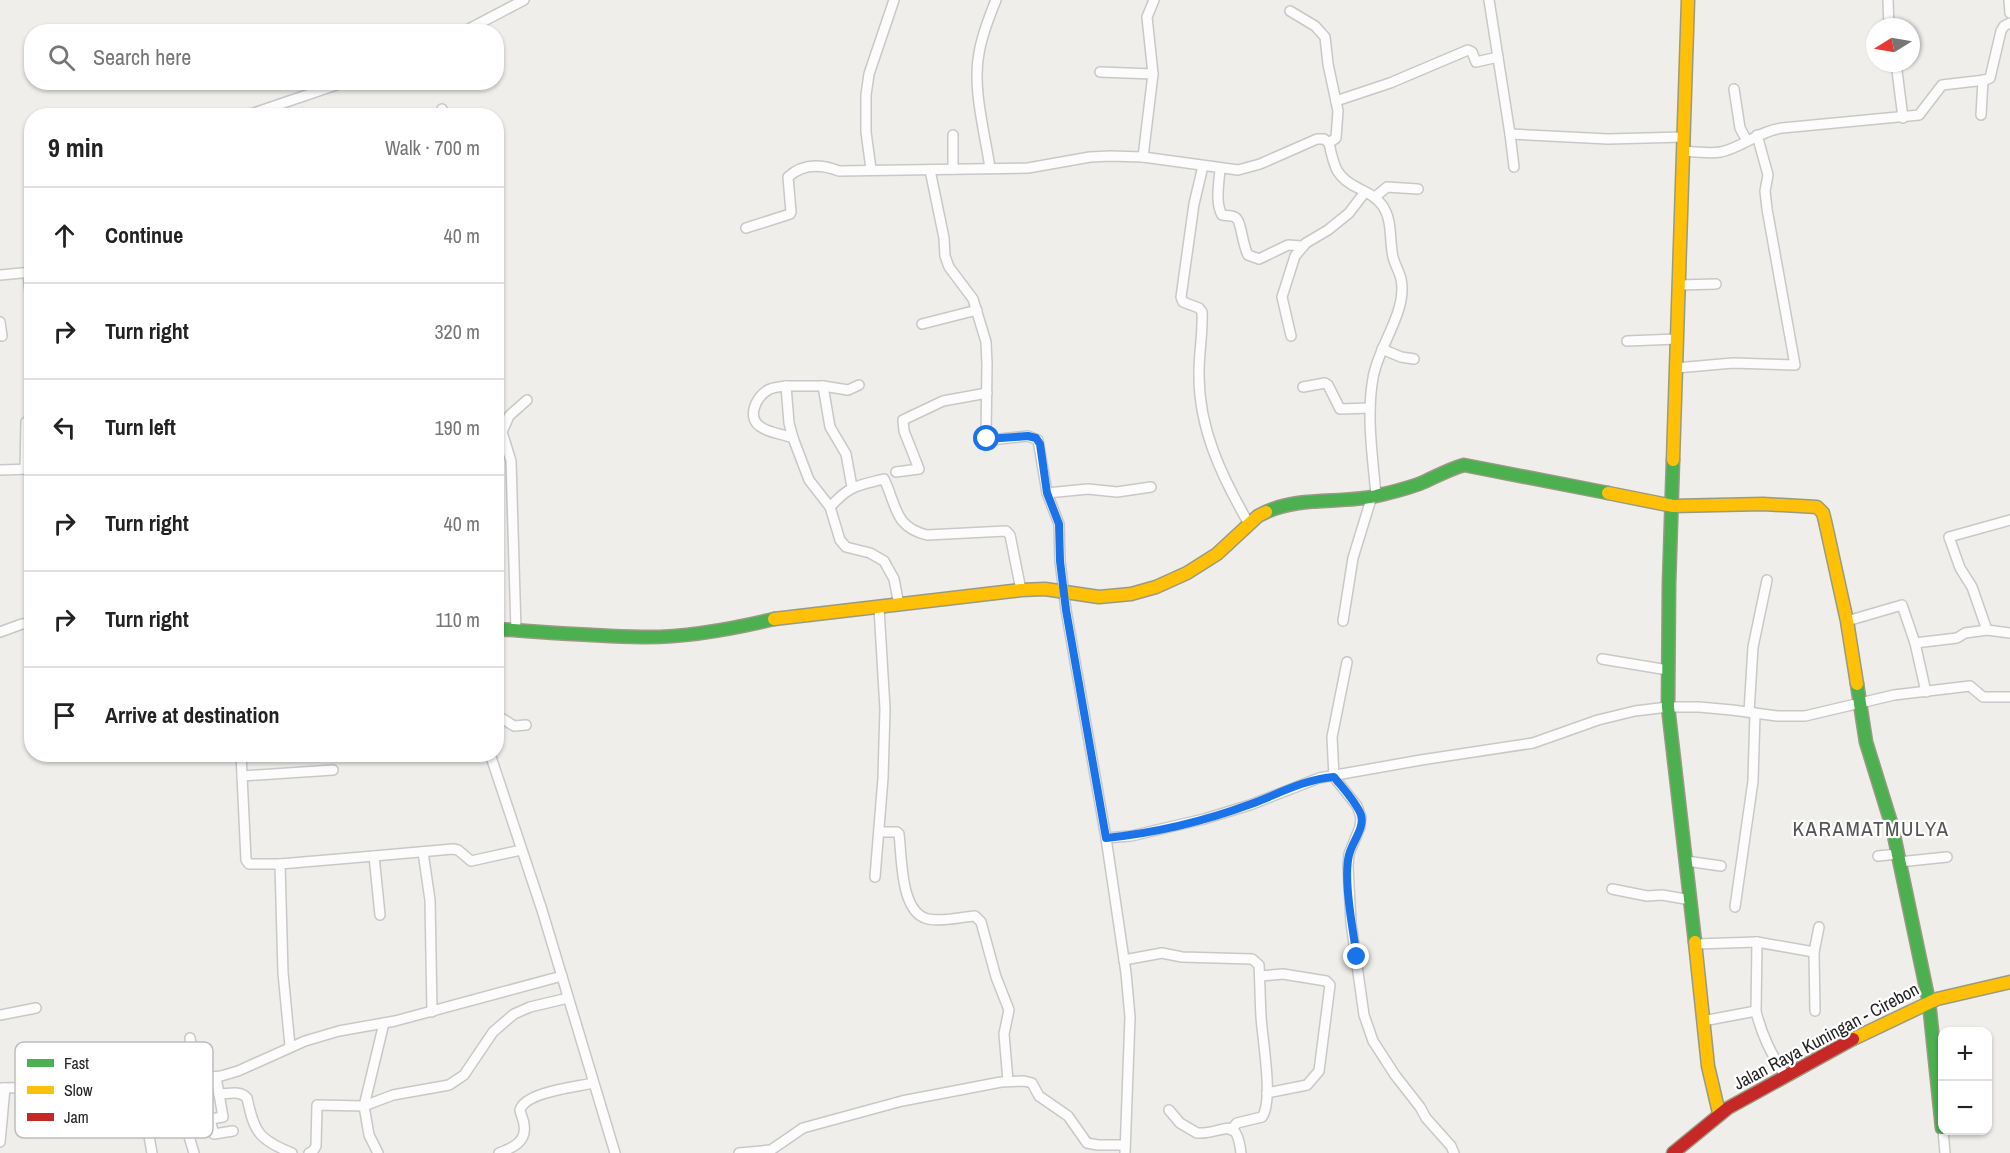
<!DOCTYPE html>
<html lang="en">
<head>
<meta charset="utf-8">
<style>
	:root { --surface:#fff; --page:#f6f6f6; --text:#222; --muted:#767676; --line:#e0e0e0 }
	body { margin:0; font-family:"Archivo Narrow",sans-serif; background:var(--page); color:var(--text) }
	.controls { position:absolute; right:18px; bottom:18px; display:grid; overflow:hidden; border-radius:12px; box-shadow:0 2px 4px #0004 }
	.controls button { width:54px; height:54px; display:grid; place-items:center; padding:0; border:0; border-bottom:2px solid var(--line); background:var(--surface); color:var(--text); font:30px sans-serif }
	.compass { position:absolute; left:1866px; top:18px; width:54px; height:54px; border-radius:50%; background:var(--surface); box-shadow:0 2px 4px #0004; rotate:259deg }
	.stop { position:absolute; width:18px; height:18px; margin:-14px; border:4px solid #1a73e8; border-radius:50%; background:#fff }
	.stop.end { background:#1a73e8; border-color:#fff; box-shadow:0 2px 6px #0008 }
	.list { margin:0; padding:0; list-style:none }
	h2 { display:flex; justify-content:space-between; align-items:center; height:78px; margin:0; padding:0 24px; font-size:26px }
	h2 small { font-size:20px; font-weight:400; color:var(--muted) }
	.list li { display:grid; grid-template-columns:39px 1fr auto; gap:18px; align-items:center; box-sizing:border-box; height:96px; padding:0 24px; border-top:2px solid var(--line) }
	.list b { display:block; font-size:22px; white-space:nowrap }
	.list em { font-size:20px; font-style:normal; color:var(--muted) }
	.icon { flex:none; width:33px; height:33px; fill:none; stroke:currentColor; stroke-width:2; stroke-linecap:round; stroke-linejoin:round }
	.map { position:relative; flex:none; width:2010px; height:1153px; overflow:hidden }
	.search { position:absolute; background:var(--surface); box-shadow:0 2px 4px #0004; left:24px; top:24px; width:480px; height:66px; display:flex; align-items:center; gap:15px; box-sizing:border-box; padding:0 21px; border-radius:24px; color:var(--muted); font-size:22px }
	.panel { position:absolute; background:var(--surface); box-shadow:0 2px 4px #0004; left:24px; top:108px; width:480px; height:654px; border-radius:24px }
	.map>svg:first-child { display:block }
</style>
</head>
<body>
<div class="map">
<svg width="2010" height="1153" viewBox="0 0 2010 1153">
	<rect width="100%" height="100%" fill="#f0eeeb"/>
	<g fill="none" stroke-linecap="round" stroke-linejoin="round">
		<!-- street casing -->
		<g stroke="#c9c8c7" stroke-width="12">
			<g id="street">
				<path d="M1489,0l21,134 98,5 75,-2"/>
				<path d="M1888,0l1,27"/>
				<path d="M2009,0l1,13"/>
				<path d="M1290,11l25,15 10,11 3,27 10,47 -2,27 -7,5"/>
				<path d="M463,32l61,-32"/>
				<path d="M1896,63l7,55"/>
				<path d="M1100,72l53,2"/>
				<path d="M1734,89l6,39 7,13"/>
				<path d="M1336,101l54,-18 78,-33 4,2 4,10 22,-5"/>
				<path d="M442,109l2,7"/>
				<path d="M1981,115l2,-35"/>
				<path d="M245,116l100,-34"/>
				<path d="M1510,134l4,33"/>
				<path d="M1683,151c12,1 26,3 38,1 22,-5 38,-21 61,-24l137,-13 23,-30 43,-5 5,-2 11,-47 3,-5 6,-3"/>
				<path d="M1143,157l10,-83 -6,-57 7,-17"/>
				<path d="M1203,166l-9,38 -13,93 2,5 16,6 3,4c1,21 -3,40 -3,60 -1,56 23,105 50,152"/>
				<path d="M990,168c-5,-35 -18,-80 -11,-115 3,-18 10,-36 17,-53"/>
				<path d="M871,169l-5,-37v-37l3,-21 25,-74"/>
				<path d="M953,169v-34"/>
				<path d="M1220,169c-1,14 -5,34 2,46 4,1 11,0 14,3 5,3 7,29 12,37l11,4 29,-14 14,1"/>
				<path d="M930,170l14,68 1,18 4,11 24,32 13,43 1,22 -1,73 5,3 37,-4 10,4 9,53 12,31 1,37 6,49 40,228 20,135 4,44 -5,136"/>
				<path d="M1375,197l12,-10 31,2"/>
				<path d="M746,228l44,-14 1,-2 -3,-35c15,-14 33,-13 51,-6l189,-3 62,-11 20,-1 33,1 95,13 22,-6 57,-25h7l5,4c5,24 7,35 31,46 8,4 16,8 22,16 11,15 7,35 11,52 2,8 6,14 8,22 7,32 -23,67 -28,99 -7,39 0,80 3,118"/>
				<path d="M28,272l4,42"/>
				<path d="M0,275l32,-3"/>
				<path d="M1679,285l37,-1"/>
				<path d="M0,322l2,14"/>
				<path d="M922,324l55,-14"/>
				<path d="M1291,336l-9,-39 13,-41 11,-13 22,-13 21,-17 16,-21"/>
				<path d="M1627,341l50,-2"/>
				<path d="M1382,349l19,8 13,2"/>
				<path d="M1676,368l57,-5 62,2 -28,-156 -2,-18 3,-16 -11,-40"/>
				<path d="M786,386c-6,1 -13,1 -18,4 -12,7 -22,28 -7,37 8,6 22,7 32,11l16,42 21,27 10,33 6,7 24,6 14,8 10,18 5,26"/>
				<path d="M823,386l7,41 16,27 6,33"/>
				<path d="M1303,387l22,-4 3,2 12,24 30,-1"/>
				<path d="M793,438l-4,-15 -3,-37h37l25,4 11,-5"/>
				<path d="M25,469l1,-47"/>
				<path d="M0,470l32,-1"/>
				<path d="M896,472l23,-3 -15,-38 -1,-11 40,-19 44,-8"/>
				<path d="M1047,493l41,-4 29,3 34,-5"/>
				<path d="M830,507c20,-22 27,-21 54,-28 13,27 10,48 43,56l79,-4 4,4 11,55"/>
				<path d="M2010,520l-61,17 11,31 12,19 15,43 23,3"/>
				<path d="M1343,621l10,-63 19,-62"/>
				<path d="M1847,621l55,-16 13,38 42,-5 8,-5 22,-3"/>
				<path d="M516,631l-5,-170 -9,-29 7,-16 18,-16"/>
				<path d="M0,632l22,-8 10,-1"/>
				<path d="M1915,643l11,49"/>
				<path d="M1602,659l66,11"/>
				<path d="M1347,662l-15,75 2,40 23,29 4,11 -1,10 -11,27 -1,12 3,57 13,92 9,26 22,34 25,32 6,11 25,28 3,7"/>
				<path d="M1749,712l4,-65 14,-67"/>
				<path d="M496,719h7l11,7 12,-1"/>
				<path d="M241,754l5,106 3,4h31l3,109 7,73"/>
				<path d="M490,754l52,156 73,243"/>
				<path d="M242,776l91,-6"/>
				<path d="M879,832h18l2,2c3,23 1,79 29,85 15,3 32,-2 47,-3l6,6 15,55 13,33 -5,24 4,47"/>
				<path d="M1106,838l25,-2 73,-17 46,-14 69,-27 102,-18 112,-17 65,-23 37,-9 33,-4h31l33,3 45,6h28l89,-21 76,-9 13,11h27"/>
				<path d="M423,852l7,48 2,112"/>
				<path d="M374,856l79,-7 5,1 13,11 50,-11"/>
				<path d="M1878,856l20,-2"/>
				<path d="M1686,861l35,5"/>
				<path d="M1899,862l48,-5"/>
				<path d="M280,864l94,-8 6,59"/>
				<path d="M875,877l8,-99 2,-69 -6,-101"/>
				<path d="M1612,889l35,7 15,-1 29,5"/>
				<path d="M1735,907l18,-126 2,-68"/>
				<path d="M1695,944l62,-2 57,10"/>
				<path d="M1124,960l38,-7 20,4 70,2 7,6c1,17 1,34 2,51 1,22 13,85 1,101l-25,6 -6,7"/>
				<path d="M1260,976l23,-2 43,7 4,4 -11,86 -12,14 -40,8"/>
				<path d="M1815,1011l-1,-59 5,-25"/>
				<path d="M1756,1012c7,26 15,41 29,64"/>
				<path d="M0,1015l36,-7"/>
				<path d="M1703,1021l53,-10 1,-69"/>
				<path d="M190,1038l3,17 10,14 4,9"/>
				<path d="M0,1088l133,-2 88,-10 17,-5 67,-30 34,-10 56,-10 167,-45"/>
				<path d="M219,1094c10,0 21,-4 28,4 7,34 12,42 45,55"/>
				<path d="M1169,1110l11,13 17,10c26,2 39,-21 44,20"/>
				<path d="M210,1120l4,14 19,-3"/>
				<path d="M1943,1130l2,23"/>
				<path d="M0,1142l5,-54"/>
				<path d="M152,1153l-3,-17 2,-3 34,-10"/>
				<path d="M194,1153l-9,-30 38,-6 -7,-40"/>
				<path d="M309,1153l4,-2 3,-5 1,-41 47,1 29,-11 56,-10 15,-10 29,-43 21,-18 16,-7 38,-9"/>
				<path d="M378,1153l-9,-18 -5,-29 20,-83"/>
				<path d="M499,1153c13,-5 28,-11 25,-28 0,-5 -3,-9 -4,-15 5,-18 56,-23 73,-27"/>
				<path d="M739,1153l32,-3 32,-22 99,-27 99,-19 23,-1 8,2 7,13 29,20 19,27 11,2h27"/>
			</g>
		</g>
		<!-- fast casing -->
		<g stroke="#999a82" stroke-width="15">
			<g id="fast">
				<path d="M1673,460l-4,124 -1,123 27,235"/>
				<path d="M1266,512c35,-16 74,-8 110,-16 16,-4 35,-8 50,-15 13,-6 24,-12 38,-16l144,28"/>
				<path d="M496,629c49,3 98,7 146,8 44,1 90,-8 132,-18"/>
				<path d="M1857,684l9,58 26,84 37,176 13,126"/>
			</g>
		</g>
		<!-- slow casing -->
		<g stroke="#999a82" stroke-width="15">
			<g id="slow">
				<path d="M1673,460l15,-460"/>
				<path d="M1608,493l65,13 90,-2 54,3 6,6 2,8 22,100 10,63"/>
				<path d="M774,619l247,-29 24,-1 54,8 32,-3 25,-7 31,-14 30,-19 41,-38 8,-4"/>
				<path d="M1695,942l13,124 11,47"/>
				<path d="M1853,1039l84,-40 73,-17"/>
			</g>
		</g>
		<!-- jam casing -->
		<g stroke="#999a82" stroke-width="15">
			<path id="jam" d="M1673,1153l55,-45 125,-69"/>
		</g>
		<!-- street -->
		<use href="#street" stroke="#fdfcfc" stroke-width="9"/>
		<!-- fast -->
		<use href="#fast" stroke="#4caf50" stroke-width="12"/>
		<!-- slow -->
		<use href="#slow" stroke="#ffc107" stroke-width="12"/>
		<!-- jam -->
		<use href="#jam" stroke="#c62828" stroke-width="12"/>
	</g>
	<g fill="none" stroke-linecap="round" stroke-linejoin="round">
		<!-- route -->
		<path stroke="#1a73e8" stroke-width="8" d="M987,439l41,-3 8,2 4,6 7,49 12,31 1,37 6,49 40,228c49,-5 99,-17 145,-34 27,-10 54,-25 83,-27 8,10 23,26 27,38 4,13 -9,27 -12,40 -6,24 4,76 8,102"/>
	</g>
	<g text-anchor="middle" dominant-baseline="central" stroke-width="4.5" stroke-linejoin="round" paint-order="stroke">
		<!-- street labels -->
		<g font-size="18" fill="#222" stroke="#fff">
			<text transform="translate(1826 1036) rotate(-28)">Jalan Raya Kuningan - Cirebon</text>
		</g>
		<!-- quarter labels -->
		<g font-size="21" letter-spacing="1.5" fill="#555" stroke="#fff">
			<text x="1871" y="828">KARAMATMULYA</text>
		</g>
	</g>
	<!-- legend -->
	<rect x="15" y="1042" width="198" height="96" rx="9" fill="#fff" stroke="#bdbdbd" stroke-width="1.5"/>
	<rect x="27" y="1059" width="27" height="8" fill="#4caf50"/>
	<rect x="27" y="1086" width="27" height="8" fill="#ffc107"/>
	<rect x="27" y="1113" width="27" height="8" fill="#c62828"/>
	<g font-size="16" fill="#222">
		<text x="64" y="1069">Fast</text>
		<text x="64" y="1096">Slow</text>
		<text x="64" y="1123">Jam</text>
	</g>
</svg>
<div class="controls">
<button>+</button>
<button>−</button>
</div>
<svg class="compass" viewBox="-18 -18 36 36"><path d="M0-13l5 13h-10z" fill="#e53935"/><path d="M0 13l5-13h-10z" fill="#767676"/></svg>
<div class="stop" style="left:987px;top:439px"></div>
<div class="stop end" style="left:1357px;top:957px"></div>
<div class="search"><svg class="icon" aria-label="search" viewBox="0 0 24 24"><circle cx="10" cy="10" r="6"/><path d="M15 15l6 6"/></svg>Search here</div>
<section class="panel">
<h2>9 min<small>Walk · 700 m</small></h2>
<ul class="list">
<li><svg class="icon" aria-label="ahead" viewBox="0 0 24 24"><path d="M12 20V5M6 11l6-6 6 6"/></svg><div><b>Continue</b></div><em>40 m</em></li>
<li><svg class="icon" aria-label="right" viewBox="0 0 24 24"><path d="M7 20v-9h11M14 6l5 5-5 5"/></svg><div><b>Turn right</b></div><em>320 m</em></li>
<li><svg class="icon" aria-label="left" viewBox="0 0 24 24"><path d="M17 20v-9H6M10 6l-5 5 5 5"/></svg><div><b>Turn left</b></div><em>190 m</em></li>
<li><svg class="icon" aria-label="right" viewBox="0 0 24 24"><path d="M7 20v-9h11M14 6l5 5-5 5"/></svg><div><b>Turn right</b></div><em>40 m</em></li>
<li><svg class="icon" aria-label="right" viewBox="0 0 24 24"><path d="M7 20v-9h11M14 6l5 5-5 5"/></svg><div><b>Turn right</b></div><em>110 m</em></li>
<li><svg class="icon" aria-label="arrive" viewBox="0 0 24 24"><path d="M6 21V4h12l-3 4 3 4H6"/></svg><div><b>Arrive at destination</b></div></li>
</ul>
</section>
</div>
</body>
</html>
